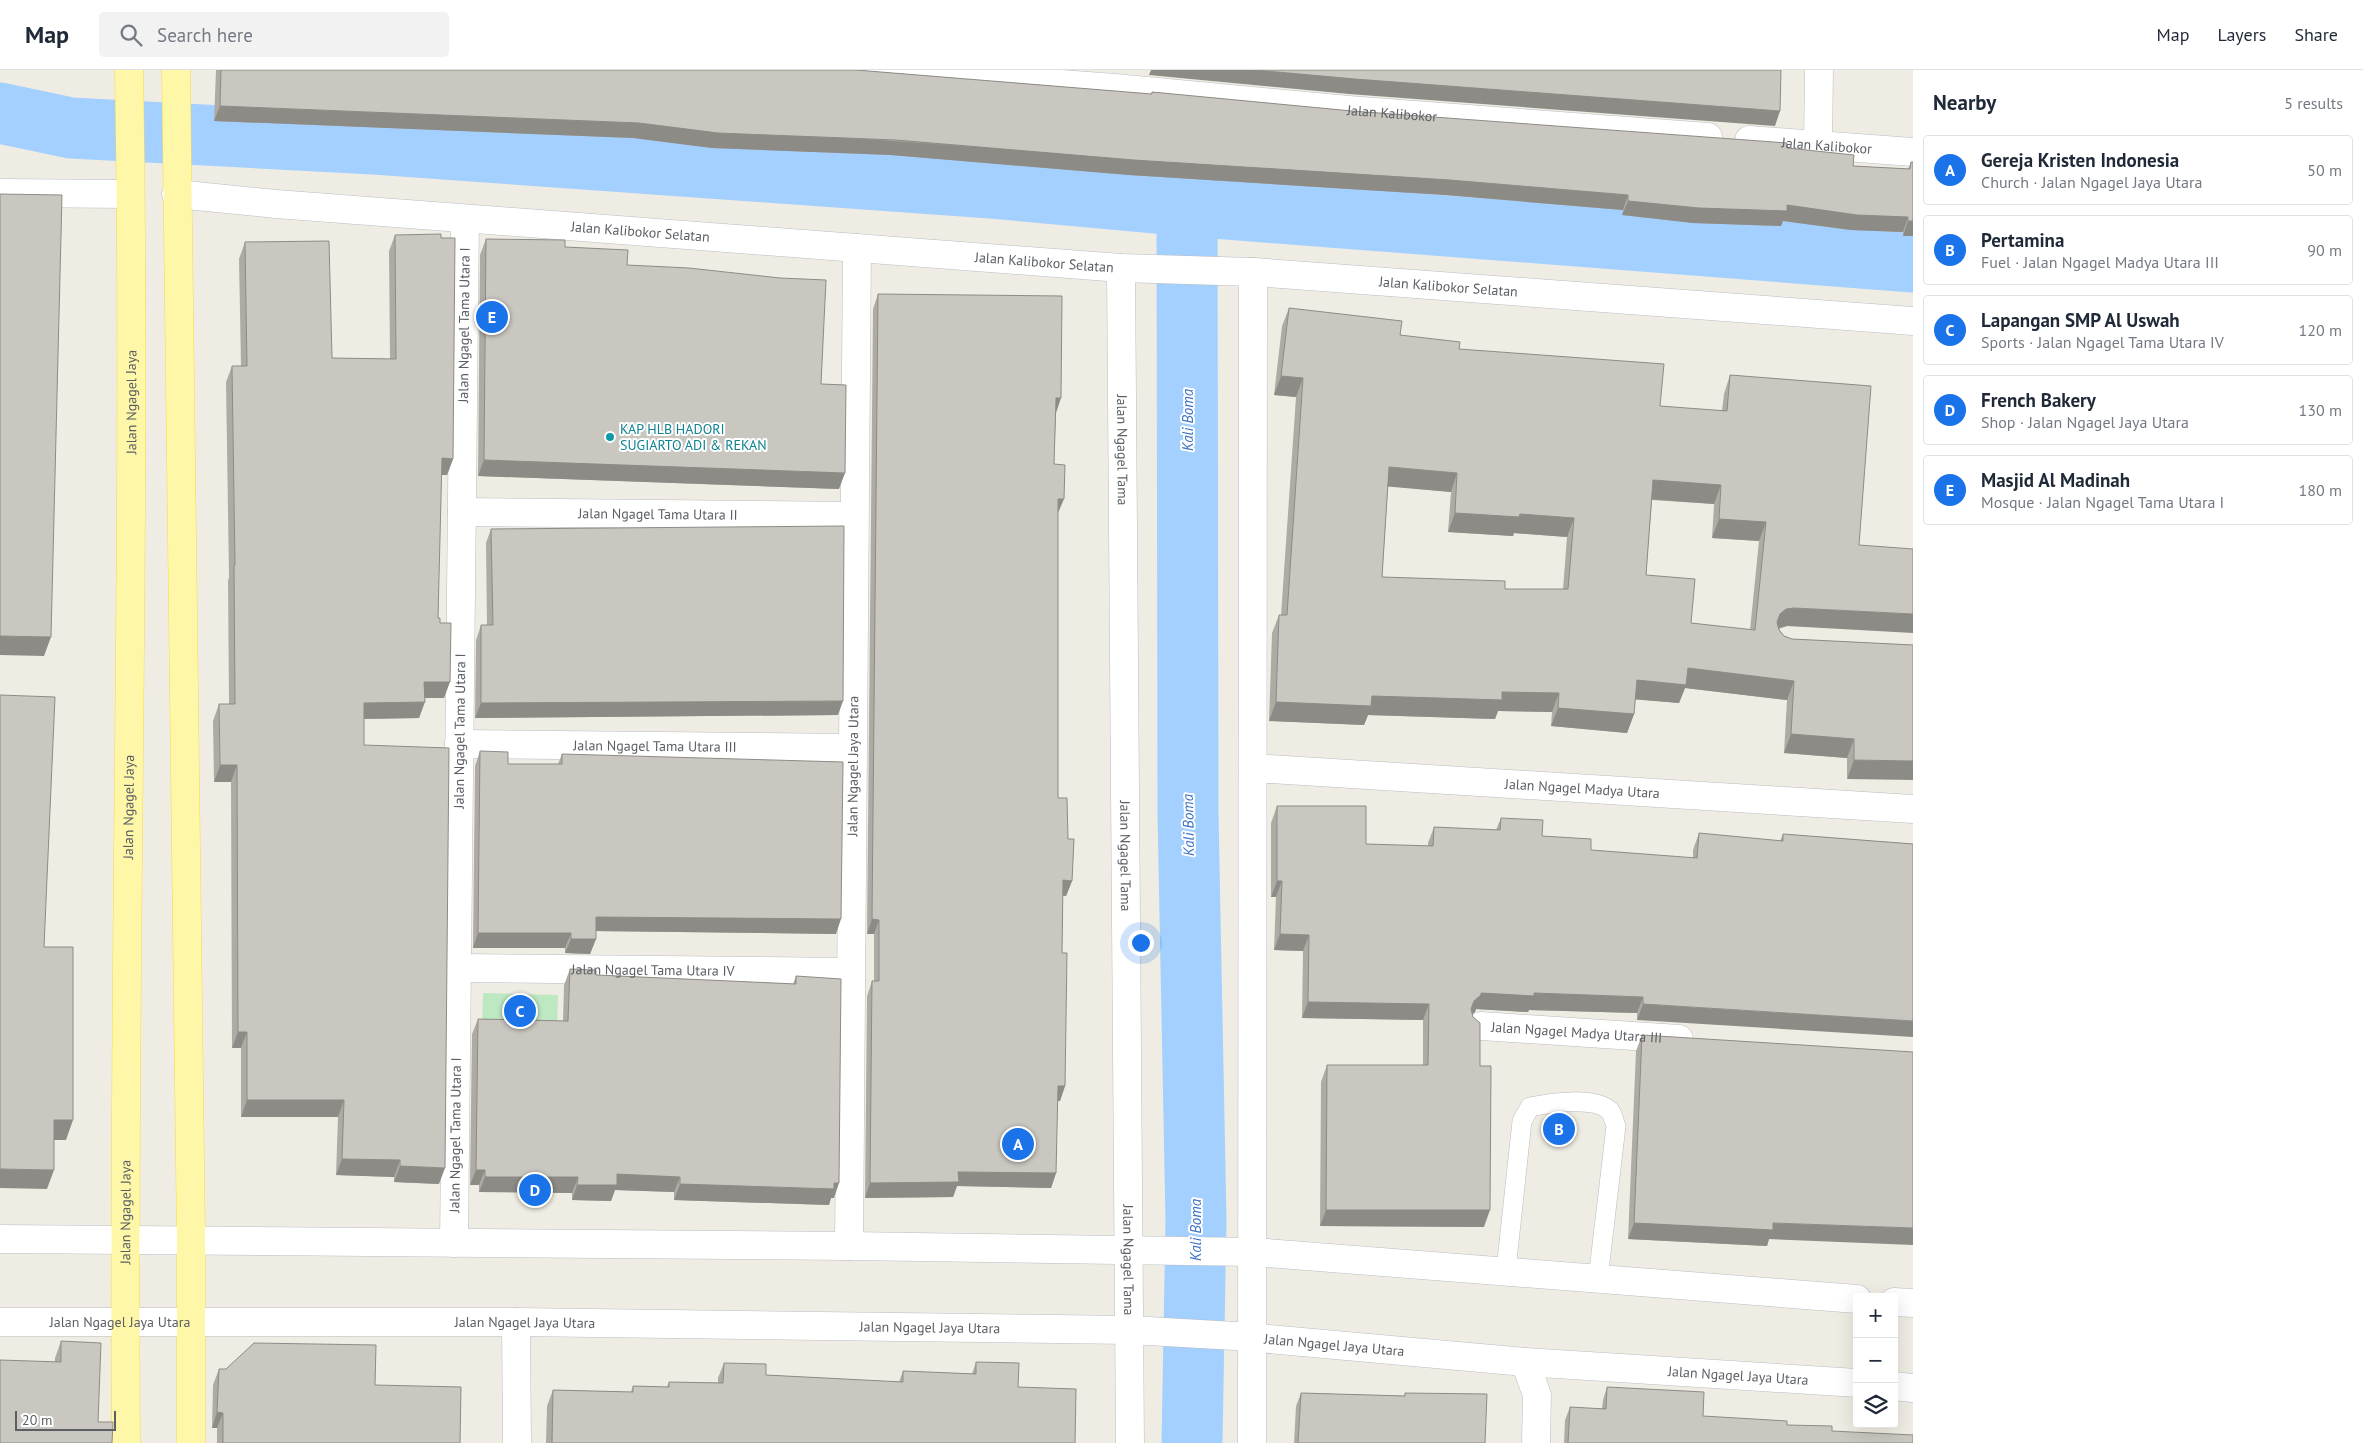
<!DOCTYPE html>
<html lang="en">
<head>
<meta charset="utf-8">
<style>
	:root { --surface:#fff; --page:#f2f2f3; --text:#1f2937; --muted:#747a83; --line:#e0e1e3; --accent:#1a73e8 }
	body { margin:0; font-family:"PT Sans",sans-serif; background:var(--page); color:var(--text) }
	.controls { position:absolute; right:15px; bottom:15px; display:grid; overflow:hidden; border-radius:5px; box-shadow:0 5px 20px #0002 }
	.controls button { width:45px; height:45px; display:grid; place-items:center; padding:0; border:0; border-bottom:1px solid var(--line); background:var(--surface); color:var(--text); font:25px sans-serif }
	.scale { position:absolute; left:15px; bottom:12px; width:101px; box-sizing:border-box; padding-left:5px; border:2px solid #5b5f65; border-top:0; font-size:14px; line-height:18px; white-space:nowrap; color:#5b5f65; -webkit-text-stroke:4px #fff; paint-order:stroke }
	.you { position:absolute; left:1140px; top:872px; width:18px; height:18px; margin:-12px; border:4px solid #fff; border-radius:50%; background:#1a73e8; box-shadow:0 0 0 8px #1a73e833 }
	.badge { display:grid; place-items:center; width:32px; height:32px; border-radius:50%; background:var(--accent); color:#fff; font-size:16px; font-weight:700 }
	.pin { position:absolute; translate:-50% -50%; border:2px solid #fff; box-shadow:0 1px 5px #0006 }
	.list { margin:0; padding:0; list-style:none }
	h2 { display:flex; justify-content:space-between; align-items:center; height:65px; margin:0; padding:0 20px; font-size:21px }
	h2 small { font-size:16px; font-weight:400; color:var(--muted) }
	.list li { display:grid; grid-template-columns:32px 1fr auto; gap:15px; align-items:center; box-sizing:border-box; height:70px; margin:0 10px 10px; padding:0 10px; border:1px solid var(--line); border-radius:5px }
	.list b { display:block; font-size:19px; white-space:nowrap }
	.list p { margin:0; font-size:16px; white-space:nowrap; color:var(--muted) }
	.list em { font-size:16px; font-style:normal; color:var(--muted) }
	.icon { flex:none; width:28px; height:28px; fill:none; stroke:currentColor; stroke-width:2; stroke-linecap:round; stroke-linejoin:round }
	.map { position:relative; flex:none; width:1913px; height:1373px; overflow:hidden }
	header { display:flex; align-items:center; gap:30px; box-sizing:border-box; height:70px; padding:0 25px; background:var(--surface); border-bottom:1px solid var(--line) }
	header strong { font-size:24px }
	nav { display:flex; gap:28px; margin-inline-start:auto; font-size:18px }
	.search { width:350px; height:45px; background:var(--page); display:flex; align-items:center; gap:12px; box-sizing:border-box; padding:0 18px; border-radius:5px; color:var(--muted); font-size:19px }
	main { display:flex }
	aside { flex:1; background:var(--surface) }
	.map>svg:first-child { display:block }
</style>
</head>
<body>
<header>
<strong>Map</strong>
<div class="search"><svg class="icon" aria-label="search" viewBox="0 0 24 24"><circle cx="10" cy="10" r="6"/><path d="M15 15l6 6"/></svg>Search here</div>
<nav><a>Map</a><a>Layers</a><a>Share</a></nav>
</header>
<main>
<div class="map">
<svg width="1913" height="1373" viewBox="0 0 1913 1373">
	<rect width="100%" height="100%" fill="#efede3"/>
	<!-- garden -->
	<path fill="#bee8c2" d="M483,923l75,2 -1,34 -75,-2z"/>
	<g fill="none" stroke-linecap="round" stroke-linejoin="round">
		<!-- river -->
		<g stroke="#a3d0ff" stroke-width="61">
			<path d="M0,43l71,15 302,16 618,44 196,18 726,56"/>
			<path d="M1187,136l1,608 8,406 -4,223"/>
		</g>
		<!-- lane casing -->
		<g stroke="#b8bbc0" stroke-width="20">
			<path id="lane" d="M1506,1200l16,-149 8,-14c19,-4 65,-11 80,4 3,4 4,10 6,15l-18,153"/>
		</g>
		<!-- street casing -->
		<g stroke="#b8bbc0" stroke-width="29">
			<g id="street">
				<path d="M1818,75l1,-75"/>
				<path id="s1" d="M462,442l392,4"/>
				<path id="s2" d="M459,674l393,4"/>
				<path id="s3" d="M1253,698l660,41"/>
				<path id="s4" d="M457,898l393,4"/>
				<path id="s5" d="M1481,956l198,13"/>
				<path id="s6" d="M454,1173l11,-1024"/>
				<path id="s7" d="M849,1176l8,-998"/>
				<path d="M516,1252l1,121"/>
				<path d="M1525,1292l12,33 -1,48"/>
			</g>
		</g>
		<!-- secondary casing -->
		<g stroke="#b9bcc3" stroke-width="29">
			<g id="secondary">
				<path id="s8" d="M873,0l242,18 233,22 360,27"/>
				<path id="s9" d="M1749,70l164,12"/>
				<path d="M0,123l130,1"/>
				<path id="s10" d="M176,124l100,10 845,64 132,4 660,49"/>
				<path id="s11" d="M1121,198l9,1175"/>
				<path d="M0,1169l849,7 405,6 603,47"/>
				<path d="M1894,1232l19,1"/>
				<path id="s12" d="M0,1252h516l614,8 105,6 290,26 332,21"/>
				<path d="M1894,1316l19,2"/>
				<path d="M1252,1373l1,-1171"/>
			</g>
		</g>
		<!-- primary casing -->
		<g stroke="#f9d752" stroke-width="29">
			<g id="primary">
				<path d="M176,0l15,1170v203"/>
				<path id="s13" d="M126,1373c-4,-458 11,-915 3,-1373"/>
			</g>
		</g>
		<!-- lane -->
		<use href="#lane" stroke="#fff" stroke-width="19"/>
		<!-- street -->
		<use href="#street" stroke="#fff" stroke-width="28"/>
		<!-- secondary -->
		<use href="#secondary" stroke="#fff" stroke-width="28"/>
		<!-- primary -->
		<use href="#primary" stroke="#fff7a8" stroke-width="28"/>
	</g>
	<!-- wall -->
	<g fill="#aeaba5" fill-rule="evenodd">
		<path d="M216,0h640l295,24 1,-2 200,19 435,37 66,18 55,3 3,-7h2v74h-10v-4l-52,-2 -68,-9 -2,5 -88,-3 -71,-8 1,-5 -178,-15 -316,-20 -238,-20 -179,-7 -79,-10 -419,-17z"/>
		<path d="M395,165l58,224 -6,16h-6l-3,143 6,80h-19l-6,20 -55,1v26l75,439 -45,-2v-5l-58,-2 2,-58h-97v-69h-9l-1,-266h-17l-1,-61 6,-17h10l-1,-123 1,-4 -3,-195 6,-16h9l-2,-107 6,-17 87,116 58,1 -1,-108z"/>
		<path d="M486,169l79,8 62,18 194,119 18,105 -361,-13 2,-221z"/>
		<path d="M878,224l178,119 -2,51 4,49v285l10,41 4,42 -6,15 -3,-1 -1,58 3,133 -5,15h-3l-1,72 -5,15 -94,-2 -4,11 -88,1 2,-202 5,-15h2v-47h-7l6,-625z"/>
		<path d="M1289,238l111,27 59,14 201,57 62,5 2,-17 6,-19 141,11 -84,240 -8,3 5,7 8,3 121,6 -66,134v-21l-63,-5 3,-53 -102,-12 -6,15 -44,-4 -1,15 -7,19 -76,-7 1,-14 -54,-1 -3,8 -127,-4 -4,10 -95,-4 3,-88 7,-18h2l15,-218 -22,-2 8,-69zM1388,416l63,6 -3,40 65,4 1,-3 53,4 -4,52h-58l-123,-12zM1652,430l62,4 -2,34 47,3 -9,89 -59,-7 -45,-48z"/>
		<path d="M491,459l347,186 -363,3 1,-78 5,-15h6l-1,-82z"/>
		<path d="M480,681l28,13h50l4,-10 274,180 -240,-3v8l-6,15 -25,-1v-5h-92l2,-182z"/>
		<path d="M1277,736l89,38 62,2v-3l6,-16 62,3 5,-12 41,18 49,14 102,8v-8l6,-17 81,8 3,-7 130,10 -276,176v-7l-108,-3 -1,2 -52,-3 -1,3 -3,2 8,52 4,161 -164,-1 1,-144 6,-17h96v-45l-121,-2 1,-67 -29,-1 2,-53h-5v-74z"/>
		<path d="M570,899l26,6 197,9 3,-8 38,222h-3l-2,7 -155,-5v-8l-59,-2 -4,11 -39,-1v-7l-93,-1v-7h-9l2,-151 6,-15 85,2 1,-36z"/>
		<path d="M1642,965l127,204 -2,7 -139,-7 8,-188z"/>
		<path d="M61,1271l37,81 -43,-60v-4z"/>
		<path d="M976,1292l42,25 57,56h-529l1,-37 6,-16 78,2 2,-6 34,1 2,-5 49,1v-5l6,-15 42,12 133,7 4,-11 69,3z"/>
		<path d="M219,1299l156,16 85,58h-243v-15h-5l1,-43z"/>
		<path d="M1607,1317l96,29 84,9 126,18h-349l1,-23 5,-13 32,2 1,-9z"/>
		<path d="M1301,1323l103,3 1,-3 80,50h-191l2,-37z"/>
	</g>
	<!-- shaded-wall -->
	<g fill="#8d8b86">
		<path d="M1151,0h104l525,41 -5,15 -426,-32 -200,-19z"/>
		<path d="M220,36l419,17 811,57 178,15 -5,15 -178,-15 -316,-20 -238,-20 -179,-7 -79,-10 -419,-17z"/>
		<path d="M1628,131l159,4 121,12 -5,15 -52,-2 -68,-9 -2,5 -88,-3 -71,-8z"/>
		<path d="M1908,151h5v15h-10z"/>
		<path d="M1281,306l22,2 -7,19 -22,-2z"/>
		<path d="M1056,328h5l-5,15z"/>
		<path d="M442,388l11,1 -6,16h-11z"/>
		<path d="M484,390l361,13 -6,16 -361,-13z"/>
		<path d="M1389,397l68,6 -6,19 -69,-6z"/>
		<path d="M1653,410l68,5 -7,19 -67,-5z"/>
		<path d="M1058,429h6l-6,14z"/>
		<path d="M1455,443l65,1 54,4 -7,19 -53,-4 -1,3 -65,-4z"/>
		<path d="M1719,449l47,3 -7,19 -47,-3z"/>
		<path d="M1794,538l119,6v19l-126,-7 -8,2 -6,5 7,-19 6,-5z"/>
		<path d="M0,566l51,1 -7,19 -44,-1z"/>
		<path d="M1688,598l106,13 -7,19 -102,-12 -6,15 -49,-4 7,-19z"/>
		<path d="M424,612h26l-6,16h-26z"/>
		<path d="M1502,622l57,1 -7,19 -54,-1 -3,8 -127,-4 -4,10 -95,-4 7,-19 96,-6z"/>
		<path d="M843,631l-5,14 -363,3 6,-15z"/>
		<path d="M425,632l-6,16 -60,1 5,-16z"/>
		<path d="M1558,638l76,6 -7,19 -76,-7z"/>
		<path d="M1791,664l63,5 -7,19 -63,-5z"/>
		<path d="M1854,690l59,1v19l-66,-1z"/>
		<path d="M220,695h17l-6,17h-17z"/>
		<path d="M1063,810l9,1 -6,15 -8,-1z"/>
		<path d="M1277,811h5l-6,16h-5z"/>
		<path d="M596,847l245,2 -5,15 -246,-3z"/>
		<path d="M872,849l7,1 -5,14h-7z"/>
		<path d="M478,863h93l-6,15h-92z"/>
		<path d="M1280,864l29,1 -6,16 -29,-1z"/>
		<path d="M571,869h25l-6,15 -25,-1z"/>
		<path d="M1481,923h53l109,4 -6,16 -108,-3 -1,2 -52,-3 -1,3 -7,6 6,-17z"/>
		<path d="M1308,932l121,2 -6,16 -121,-2z"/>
		<path d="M1643,934l270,17v16l-276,-17z"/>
		<path d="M238,962h9l-6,16h-9z"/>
		<path d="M1058,1016h7l-5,15h-8z"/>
		<path d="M247,1030h97l-6,17h-97z"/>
		<path d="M54,1050h19l-7,20h-19z"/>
		<path d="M342,1089l58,1 -6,17 -58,-2z"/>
		<path d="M400,1096l45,2 -6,16 -45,-2z"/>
		<path d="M0,1099l54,1 -7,19 -47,-1z"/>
		<path d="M476,1100h9l-6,15h-9z"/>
		<path d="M958,1102l98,1 -5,15 -94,-2 -4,11 -88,1 5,-15z"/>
		<path d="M617,1104l63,3 -6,15 -59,-2 -4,11 -39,-1 5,-15z"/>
		<path d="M485,1107h93l-6,16 -93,-1z"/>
		<path d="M839,1113l-5,15h-3l-2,7 -155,-5 6,-16z"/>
		<path d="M1326,1140h164l-6,17 -164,-1z"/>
		<path d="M1634,1153h139l140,5v17l-144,-6 -2,7 -139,-7z"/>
		<path d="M217,1342l6,1 -6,15h-5z"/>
	</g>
	<!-- building -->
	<g fill="#cac7c0" stroke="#8d8b86" fill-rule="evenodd">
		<path d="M221,0h635l296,24v-2l200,19 435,32v5l67,7 -1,11 57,3 1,-7h2v59h-5v-4l-51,-2 -70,-10v6l-88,-3 -71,-7v-6l-178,-15 -316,-20 -238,-20 -178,-7 -79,-10 -419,-17z"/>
		<path d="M1255,0h526l-1,41 -425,-32z"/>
		<path d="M0,124l62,1 -11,442 -51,-1z"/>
		<path d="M441,164v4h14l-2,221 -11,-1 -4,160h2v5h11l-1,59h-26l1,20 -61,1v42l85,3 -4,420 -45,-2v-6l-58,-1 2,-59h-97v-68h-9l-1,-267h-17l-1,-61h16l-1,-139h1l-3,-199h15l-2,-124 84,-1 3,117 64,1 -1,-124z"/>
		<path d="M486,169l79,1v7l63,3 -1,15 62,3 91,10 46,2 -5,104 25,1 -1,88 -361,-13z"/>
		<path d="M878,224l184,2 -1,102h-5l-2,66 11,1 -1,34h-6v299h9l1,41h6l-2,42 -9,-1 -1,73h5l-2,133h-7l-2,87 -98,-1 1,10 -89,1 2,-202h7v-61l-7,-1z"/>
		<path d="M1289,238l113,13 -2,14 60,7 -1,7 205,15 -4,42 67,5 3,-36 141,11 -12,159 54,4v65l-119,-6 -8,1 -6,5 -3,8 2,8 5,6 8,3 121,6v116l-59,-1v-21l-63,-5 3,-53 -106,-13 -2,17 -49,-5 -3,34 -76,-6 1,-15 -57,-1v8l-130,-4 -1,10 -95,-4 3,-87h8l16,-237 -22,-2zM1389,397l68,6 -2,40 64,4 1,-3 54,4 -6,71h-63v-8l-123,-4zM1653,410l68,5 -2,34 47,3 -11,108 -64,-7 4,-44 -49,-4z"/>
		<path d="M844,456l-1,175 -362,2v-78h12l-2,-96z"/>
		<path d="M0,625l55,2 -11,250h29v173h-19v50l-54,-1z"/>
		<path d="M480,681l28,1v12h54v-10l281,8 -2,157 -245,-2v22h-25v-6h-93z"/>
		<path d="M1277,736h89v38l67,2 1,-19 66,3 1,-12 42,2 -1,16 49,3v11l106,8 2,-25 84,8v-7l130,10v177l-270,-17v-7l-109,-4v3l-53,-3v2l-7,6 -3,8 2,8 7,6v43h11l-1,144h-164l1,-145h101l1,-61 -121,-2 1,-67 -29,-1 2,-53h-5z"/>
		<path d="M570,899l26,1v5l200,9v-8l45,3 -2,204h-5v6l-154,-5v-7l-63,-3v11h-40l1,-8h-93v-7h-9l2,-151 90,2z"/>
		<path d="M1642,965l271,17v176l-140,-5v7l-139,-7z"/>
		<path d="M61,1271l40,2 -3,79h15l-1,21h-112v-83l61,2z"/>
		<path d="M254,1273l122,2 -1,40 86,2 -1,56h-237v-30l-6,-1 2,-43h7z"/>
		<path d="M976,1292l43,1 -1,24 58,2 -1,54h-523l1,-53 80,2v-6l36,1v-5l54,1 1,-20 42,1v11l137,7v-11l73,3z"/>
		<path d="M1607,1317l97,5 -1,24 84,5v4l45,1v5l81,4v8h-345l2,-36 36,2z"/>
		<path d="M1301,1323l104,3v-3l82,1 -2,49h-187z"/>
	</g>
	<!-- markers -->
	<circle fill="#0f9aa8" stroke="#fff" stroke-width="2" cx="610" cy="367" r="5"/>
	<g text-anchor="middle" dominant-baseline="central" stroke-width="4" stroke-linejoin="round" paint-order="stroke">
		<!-- street labels -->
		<g font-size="14" fill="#5b5f65" stroke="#fff">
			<text stroke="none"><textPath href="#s8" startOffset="521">Jalan Kalibokor</textPath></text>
			<text stroke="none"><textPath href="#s9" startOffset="78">Jalan Kalibokor</textPath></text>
			<text stroke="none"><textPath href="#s10" startOffset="466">Jalan Kalibokor Selatan</textPath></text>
			<text stroke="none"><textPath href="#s10" startOffset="871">Jalan Kalibokor Selatan</textPath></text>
			<text stroke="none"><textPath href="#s10" startOffset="1276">Jalan Kalibokor Selatan</textPath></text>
			<text stroke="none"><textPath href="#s6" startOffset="918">Jalan Ngagel Tama Utara I</textPath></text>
			<text stroke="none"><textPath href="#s13" startOffset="1041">Jalan Ngagel Jaya</textPath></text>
			<text stroke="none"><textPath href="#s11" startOffset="182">Jalan Ngagel Tama</textPath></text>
			<text stroke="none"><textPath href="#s1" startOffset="196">Jalan Ngagel Tama Utara II</textPath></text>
			<text stroke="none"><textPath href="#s6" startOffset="512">Jalan Ngagel Tama Utara I</textPath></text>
			<text stroke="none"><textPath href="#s2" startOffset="196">Jalan Ngagel Tama Utara III</textPath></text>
			<text stroke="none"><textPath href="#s7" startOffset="480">Jalan Ngagel Jaya Utara</textPath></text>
			<text stroke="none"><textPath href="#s3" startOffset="330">Jalan Ngagel Madya Utara</textPath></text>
			<text stroke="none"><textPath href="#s13" startOffset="636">Jalan Ngagel Jaya</textPath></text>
			<text stroke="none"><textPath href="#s11" startOffset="588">Jalan Ngagel Tama</textPath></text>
			<text stroke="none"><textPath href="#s4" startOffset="196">Jalan Ngagel Tama Utara IV</textPath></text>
			<text stroke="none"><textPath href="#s5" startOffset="96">Jalan Ngagel Madya Utara III</textPath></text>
			<text stroke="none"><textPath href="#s6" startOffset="108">Jalan Ngagel Tama Utara I</textPath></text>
			<text stroke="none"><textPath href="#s13" startOffset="231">Jalan Ngagel Jaya</textPath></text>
			<text stroke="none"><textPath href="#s11" startOffset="992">Jalan Ngagel Tama</textPath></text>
			<text stroke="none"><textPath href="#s12" startOffset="120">Jalan Ngagel Jaya Utara</textPath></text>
			<text stroke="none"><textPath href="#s12" startOffset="525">Jalan Ngagel Jaya Utara</textPath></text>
			<text stroke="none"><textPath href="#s12" startOffset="930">Jalan Ngagel Jaya Utara</textPath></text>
			<text stroke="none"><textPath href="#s12" startOffset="1335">Jalan Ngagel Jaya Utara</textPath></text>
			<text stroke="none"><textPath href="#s12" startOffset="1740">Jalan Ngagel Jaya Utara</textPath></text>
		</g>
		<!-- culture labels -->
		<g font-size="14" fill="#0d838f" stroke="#fff" text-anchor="start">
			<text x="620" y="359">KAP HLB HADORI<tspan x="620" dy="16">SUGIARTO ADI &amp; REKAN</tspan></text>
		</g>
		<!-- water labels -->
		<g font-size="15" font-style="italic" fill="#3d73c1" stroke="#fff">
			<text transform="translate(1187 350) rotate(-90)">Kali Boma</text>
			<text transform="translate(1188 755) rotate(-91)">Kali Boma</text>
			<text transform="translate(1195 1160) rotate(-90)">Kali Boma</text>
		</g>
	</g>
</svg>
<div class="controls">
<button>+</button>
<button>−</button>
<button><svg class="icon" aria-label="layers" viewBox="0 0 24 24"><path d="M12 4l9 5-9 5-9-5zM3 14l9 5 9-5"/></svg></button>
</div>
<div class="scale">20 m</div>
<div class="you"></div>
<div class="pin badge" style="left:1018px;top:1074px">A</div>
<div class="pin badge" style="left:1559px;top:1059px">B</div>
<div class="pin badge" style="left:520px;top:941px">C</div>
<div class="pin badge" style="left:535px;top:1120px">D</div>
<div class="pin badge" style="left:492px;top:247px">E</div>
</div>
<aside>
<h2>Nearby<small>5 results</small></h2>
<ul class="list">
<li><span class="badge">A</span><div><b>Gereja Kristen Indonesia</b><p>Church · Jalan Ngagel Jaya Utara</p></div><em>50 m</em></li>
<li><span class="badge">B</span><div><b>Pertamina</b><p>Fuel · Jalan Ngagel Madya Utara III</p></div><em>90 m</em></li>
<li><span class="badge">C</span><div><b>Lapangan SMP Al Uswah</b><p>Sports · Jalan Ngagel Tama Utara IV</p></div><em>120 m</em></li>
<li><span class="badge">D</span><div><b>French Bakery</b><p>Shop · Jalan Ngagel Jaya Utara</p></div><em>130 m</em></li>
<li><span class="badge">E</span><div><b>Masjid Al Madinah</b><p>Mosque · Jalan Ngagel Tama Utara I</p></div><em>180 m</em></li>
</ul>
</aside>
</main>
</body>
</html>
